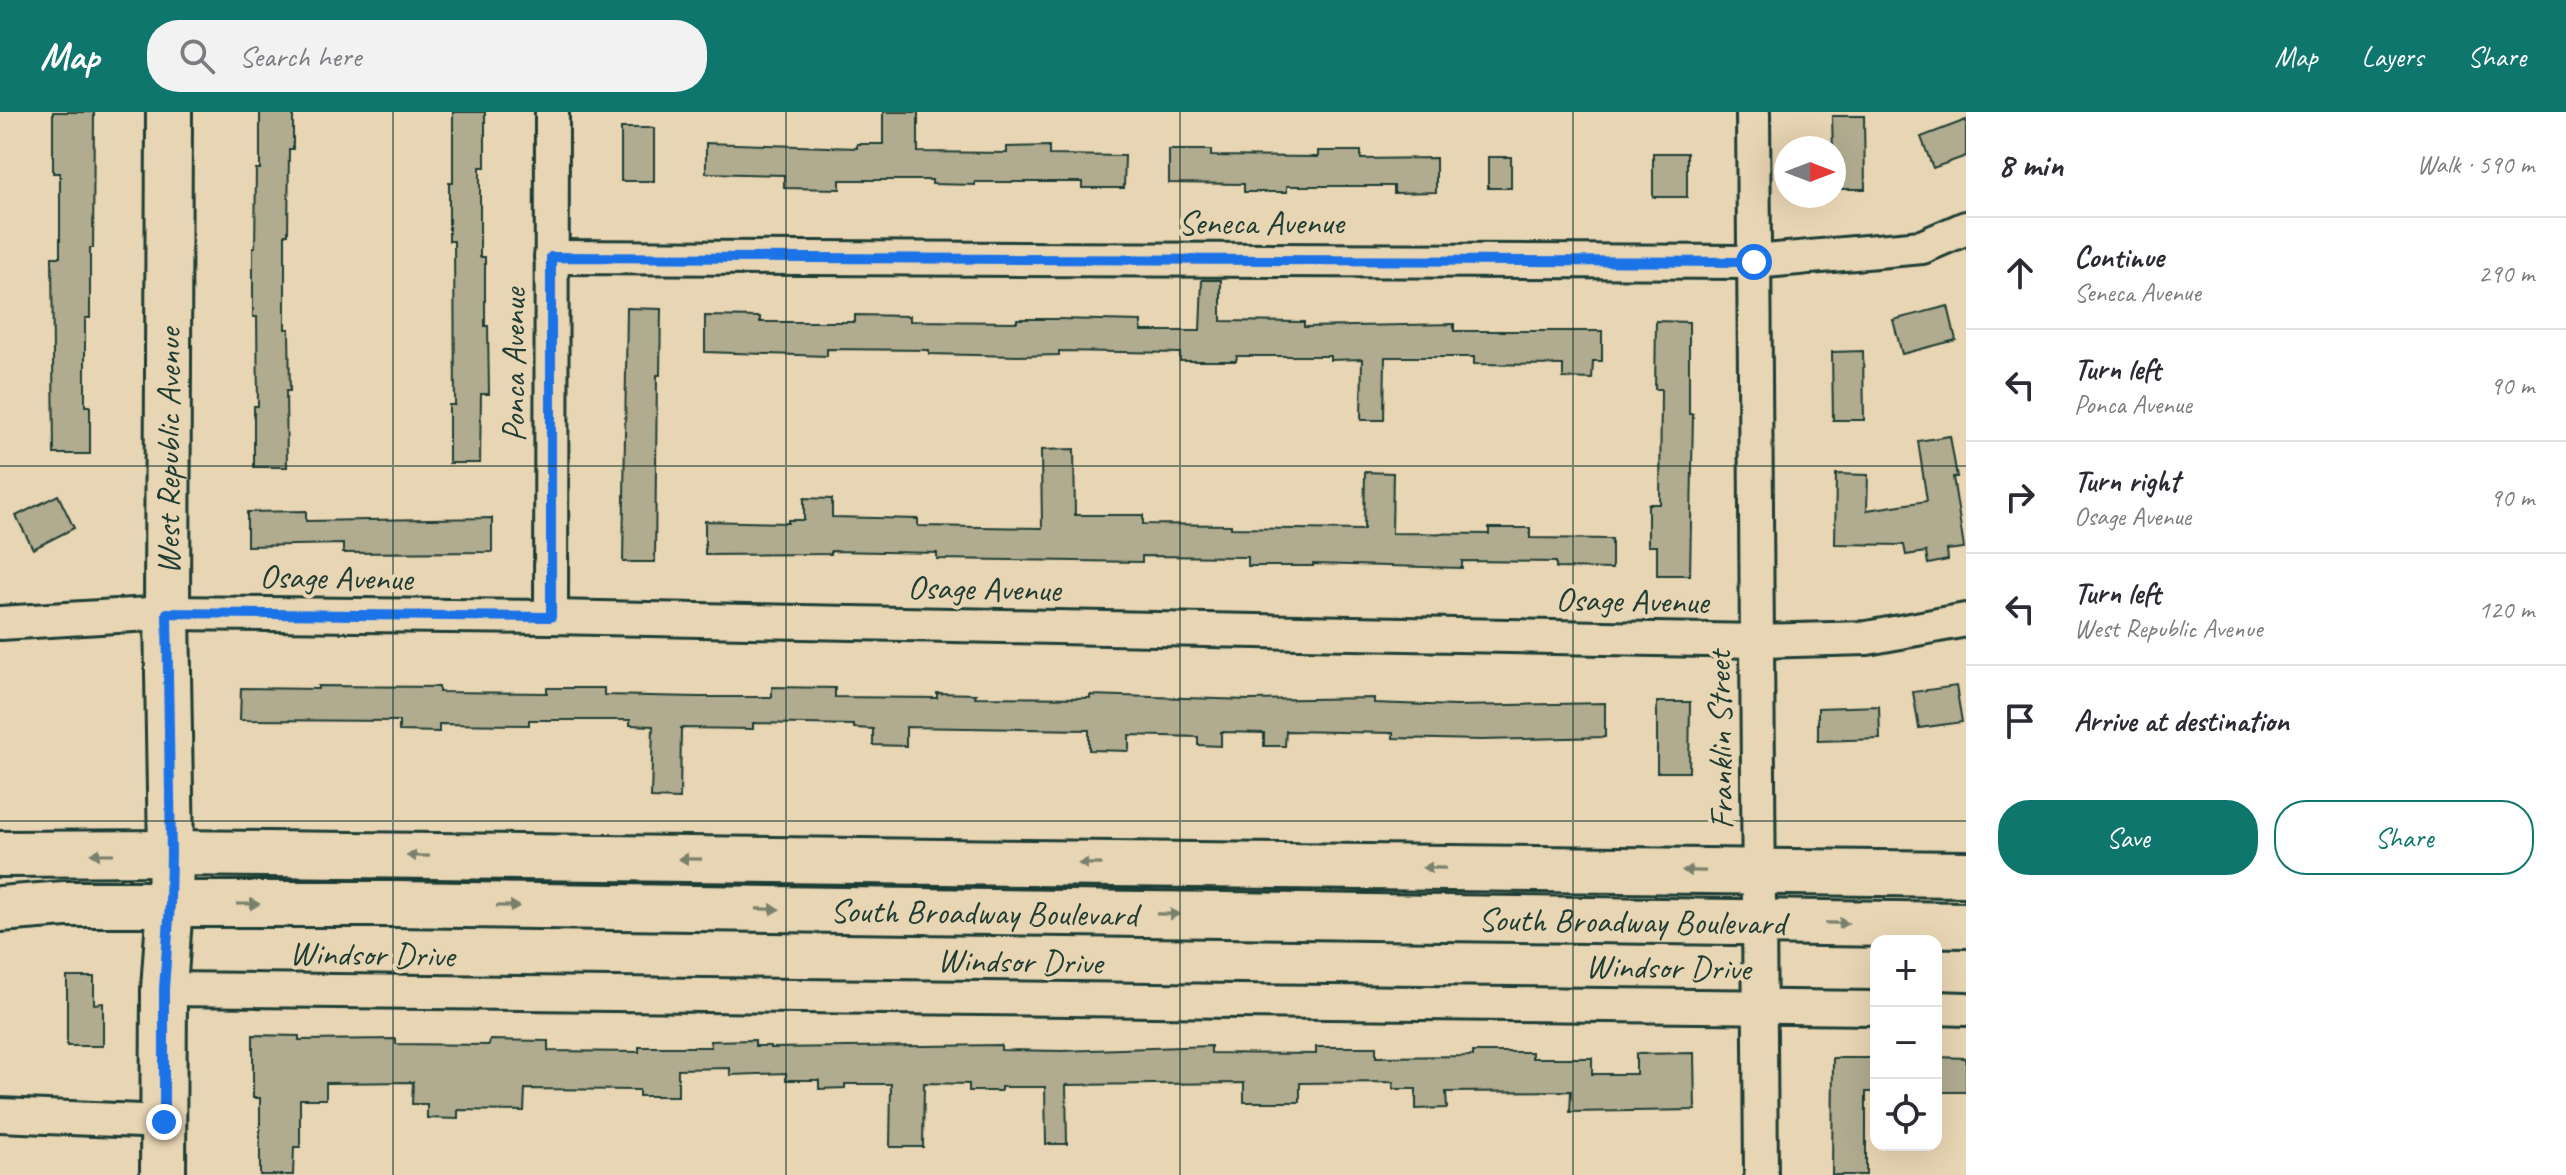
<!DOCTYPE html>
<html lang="en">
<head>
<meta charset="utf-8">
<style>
	:root { --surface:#fff; --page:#f2f2f3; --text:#2b2b33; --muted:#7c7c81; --line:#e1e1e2; --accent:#0f766e }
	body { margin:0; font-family:Caveat,sans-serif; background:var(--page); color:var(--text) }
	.controls { position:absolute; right:24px; bottom:24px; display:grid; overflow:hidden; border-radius:16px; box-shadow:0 8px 32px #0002 }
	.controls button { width:72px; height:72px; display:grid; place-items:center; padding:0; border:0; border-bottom:2px solid var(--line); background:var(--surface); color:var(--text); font:40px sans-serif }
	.compass { position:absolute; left:1774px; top:24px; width:72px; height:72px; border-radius:50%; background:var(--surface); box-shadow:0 8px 32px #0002; rotate:90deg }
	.stop { position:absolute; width:24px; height:24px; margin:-18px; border:6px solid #1a73e8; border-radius:50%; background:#fff }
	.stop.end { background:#1a73e8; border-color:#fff; box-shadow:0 2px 8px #0008 }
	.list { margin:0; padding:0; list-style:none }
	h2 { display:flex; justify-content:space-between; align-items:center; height:104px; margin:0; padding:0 32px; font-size:34px }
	h2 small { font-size:26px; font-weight:400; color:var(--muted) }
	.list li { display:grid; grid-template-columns:52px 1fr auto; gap:24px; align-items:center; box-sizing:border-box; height:112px; padding:0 32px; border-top:2px solid var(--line) }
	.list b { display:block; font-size:30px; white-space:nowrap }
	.list p { margin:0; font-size:26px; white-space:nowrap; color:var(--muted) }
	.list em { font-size:26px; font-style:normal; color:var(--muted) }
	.actions { display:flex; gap:16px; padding:24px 32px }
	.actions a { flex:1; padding:18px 0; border:2px solid var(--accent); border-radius:32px; text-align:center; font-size:28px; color:var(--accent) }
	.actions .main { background:var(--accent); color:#fff }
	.icon { flex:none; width:44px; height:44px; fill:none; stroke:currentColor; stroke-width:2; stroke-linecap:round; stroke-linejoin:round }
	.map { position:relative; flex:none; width:1966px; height:1063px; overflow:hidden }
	header { display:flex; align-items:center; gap:48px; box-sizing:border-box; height:112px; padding:0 40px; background:var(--accent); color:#fff }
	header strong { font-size:38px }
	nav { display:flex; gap:44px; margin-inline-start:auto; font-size:28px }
	.search { width:560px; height:72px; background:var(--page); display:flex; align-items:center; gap:20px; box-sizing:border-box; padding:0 28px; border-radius:32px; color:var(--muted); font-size:30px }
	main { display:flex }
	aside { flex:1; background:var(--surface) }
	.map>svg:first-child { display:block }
</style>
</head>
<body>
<header>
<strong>Map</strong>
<div class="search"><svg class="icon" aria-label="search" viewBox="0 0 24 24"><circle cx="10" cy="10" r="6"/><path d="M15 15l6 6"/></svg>Search here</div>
<nav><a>Map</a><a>Layers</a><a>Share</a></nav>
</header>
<main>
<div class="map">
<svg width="1966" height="1063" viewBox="0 0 1966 1063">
	<rect width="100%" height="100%" fill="#e8d5b3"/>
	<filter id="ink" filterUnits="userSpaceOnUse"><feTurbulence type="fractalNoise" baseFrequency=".0125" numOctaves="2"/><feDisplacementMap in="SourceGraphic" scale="16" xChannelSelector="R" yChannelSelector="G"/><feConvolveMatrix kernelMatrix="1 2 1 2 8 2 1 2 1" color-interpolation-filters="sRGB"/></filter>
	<g filter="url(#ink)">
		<!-- building -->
		<g fill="#b1ab90" stroke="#1f3d34" stroke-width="2">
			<path d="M53,0h41l-1,136h-3v70h-5v88h5v48h-36l-2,-197h8v-84h-7z"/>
			<path d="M260,0h33v37h-4l-1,85h-3v95h4l1,62h-4l1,76h-33v-61h4l-1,-89h-4v-70h2l1,-78h4z"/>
			<path d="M453,0h32v55h-5v90h5v69h3l1,68h-8l-1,69h-31v-58h6l-1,-164h-5v-58h4z"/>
			<path d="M883,0h35v40l89,1v-6l42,-1v9l76,1 -1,32h-42v-6h-107v3l-43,-1v-4h-92v9l-56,-1v-13l-78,-2v-30l151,5v-4h26z"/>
			<path d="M1832,4h32l1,73h-31z"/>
			<path d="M1966,8v36l-33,12 -12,-31z"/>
			<rect x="621" y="16" width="33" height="53"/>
			<path d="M1169,38h42v6l107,1v-6h43v8l75,-1v34l-42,1v-7h-107v6h-43v-8l-75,-1z"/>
			<rect x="1653" y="41" width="34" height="44"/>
			<rect x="1488" y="45" width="23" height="31"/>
			<path d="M1202,168h19v41l83,1v5l150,-3v7h148v30h-9l-1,18 -29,-1v-13l-89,-1v-7h-89l-1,63h-23l1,-61 -32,1v-4h-93l-1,5h-56v-8l-121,-2v4l-41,1 -89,-2v-4l-102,-1v7l-122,-4v-36l55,1v5h95v-7l55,1v5l107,1v-3h41l83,2v10h59z"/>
			<path d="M1948,194l8,34 -54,14 -9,-34z"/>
			<path d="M627,196l34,1 -1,66h-3l-2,187h-32z"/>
			<path d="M1656,209l33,1v92h4l-3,161h-33v-29h-9v-42h12l1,-115h-6z"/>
			<path d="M1863,239l1,69h-31l-1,-68z"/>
			<path d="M1950,324l7,41h-4l11,71 -17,2 1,10 -20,4 -2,-12 -20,3 -2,-10 -69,-1 1,-70 32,1 -1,35 60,-9 -9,-60z"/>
			<path d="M1074,337l1,66h68v9l88,1v3l133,2 1,-58 28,1 -1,60 97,1v-6h41v10l82,1v30l-56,-1v-6l-94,-1v7l-149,-4v2h-65v-9l-106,-1v6l-205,-3v-6l-106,-2v3l-126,1v-34l83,2v-3h16v-22l28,1v18l86,2v7l124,2 -1,-78z"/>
			<path d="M58,383l16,33 -41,21 -17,-33z"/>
			<path d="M306,399v10l186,-3v34l-149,1v-9l-96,2v-34z"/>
			<path d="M318,574l121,1v5l108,1v-5h57v7l94,2h74v-10l63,1v9l102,1v-5l39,1 -1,3 115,1v-3l159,5 125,-2v5l81,3 150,-3v34l-124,3 -88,-2v-5l-107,-2 -1,15h-21v-13l-43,-1v14l-23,-1v-8l-69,-2v16l-40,-1v-20l-183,-3v19l-33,-1v-16l-19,-1v-3l-101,-2v6l-72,-1 -1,71 -29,-1 2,-72 -23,-1v-5h-101v5l-90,-1v8l-40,-1v-10l-159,-1 1,-32 77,1z"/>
			<path d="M1956,574l6,36 -43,6 -6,-36z"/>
			<path d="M1657,590h33l-1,70h-32z"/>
			<path d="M1879,594l1,33 -62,2v-33z"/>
			<path d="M67,865h27v27l9,-1v43h-36z"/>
			<path d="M253,923l46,1v4l97,-1v5l93,1 1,-5 58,1v10l91,1v-5h72l-1,-6 45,-1v6h15v2l231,-3v5l60,1 150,-5v7l105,1v-7h60v10l97,-1v-4h59v6h60v16h44v-20l58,-1 1,57 -125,2 1,-21 -125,1 1,16 -31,1v-20h-23v-7l-93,1v19h-56v-19l-178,2 1,59h-21l-1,-57h-44v4h-32v-7l-45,-1 -1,64h-33l1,-63h-46v4l-26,1v-9h-33v-7l-56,2v-7l-52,1v27h-39v-6l-114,-1 -1,22 -66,-1v9l-31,-1v-14h-15l1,-22 -87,1v16h-26v48h-6l-1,28h-33v-77h-7z"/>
			<path d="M1936,945l30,1v34h-30z"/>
			<path d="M1833,946h43v34h-10v83h-34z"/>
		</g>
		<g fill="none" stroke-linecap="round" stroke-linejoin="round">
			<!-- street casing -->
			<g stroke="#1f3d34" stroke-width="38">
				<g id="street">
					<path d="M1753,0l8,1063"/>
					<path d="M551,145l1203,5 168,-15 44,-19"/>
					<path d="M551,505l1,-505"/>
					<path d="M0,511l167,-10 384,4 1206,24 110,-3 99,-18"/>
					<path d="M164,877l1712,19"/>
					<path d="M1936,896l30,1"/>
					<path d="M0,1003l164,7"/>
				</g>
			</g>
			<!-- secondary casing -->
			<g stroke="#1f3d34" stroke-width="50">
				<g id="secondary">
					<path d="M0,742l171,-1 1795,21"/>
					<path id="s1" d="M0,797l65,-5h329l1572,21"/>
					<path id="s2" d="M163,1063l1,-186 6,-85 1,-51 -4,-240 2,-501"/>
				</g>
			</g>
			<!-- street -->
			<use href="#street" stroke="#e8d5b3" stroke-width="32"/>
			<!-- secondary -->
			<use href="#secondary" stroke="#e8d5b3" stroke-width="44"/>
		</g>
		<!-- one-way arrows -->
		<defs><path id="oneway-solid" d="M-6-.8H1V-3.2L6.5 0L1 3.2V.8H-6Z" transform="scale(2)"/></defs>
		<g fill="#79816d">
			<use href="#oneway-solid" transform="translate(102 742) rotate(180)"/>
			<use href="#oneway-solid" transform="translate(418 744) rotate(-179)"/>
			<use href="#oneway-solid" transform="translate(690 747) rotate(-179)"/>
			<use href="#oneway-solid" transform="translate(1090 752) rotate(-179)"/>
			<use href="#oneway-solid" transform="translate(1434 756) rotate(-179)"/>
			<use href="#oneway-solid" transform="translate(1694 759) rotate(-179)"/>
			<use href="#oneway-solid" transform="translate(248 792)"/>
			<use href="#oneway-solid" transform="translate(508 794) rotate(1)"/>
			<use href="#oneway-solid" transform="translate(768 797) rotate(1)"/>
			<use href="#oneway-solid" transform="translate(1168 802) rotate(1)"/>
			<use href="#oneway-solid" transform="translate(1837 811) rotate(1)"/>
		</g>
	</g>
	<g fill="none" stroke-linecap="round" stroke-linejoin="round" filter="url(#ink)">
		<!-- route -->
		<path stroke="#1a73e8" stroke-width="10" d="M164,1010v-133l6,-85 1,-51 -4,-240 384,4v-360l1203,5"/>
	</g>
	<!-- grid -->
	<path fill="none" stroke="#1f3d34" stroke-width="2" stroke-opacity="0.55" d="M393,0v1063M786,0v1063M1180,0v1063M1573,0v1063M0,354h1966M0,709h1966"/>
	<g text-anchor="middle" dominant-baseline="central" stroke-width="8" stroke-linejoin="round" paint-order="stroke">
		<!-- street labels -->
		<g font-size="34" fill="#1f3d34" stroke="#e8d5b3">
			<text x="1261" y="110">Seneca Avenue</text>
			<text transform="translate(513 253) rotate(-90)">Ponca Avenue</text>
			<text stroke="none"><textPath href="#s2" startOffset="724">West Republic Avenue</textPath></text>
			<text transform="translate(336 465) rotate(1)">Osage Avenue</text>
			<text transform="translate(984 476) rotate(1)">Osage Avenue</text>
			<text transform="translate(1632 488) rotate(1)">Osage Avenue</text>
			<text transform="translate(1720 628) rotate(-91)">Franklin Street</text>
			<text stroke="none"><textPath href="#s1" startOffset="984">South Broadway Boulevard</textPath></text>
			<text stroke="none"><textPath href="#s1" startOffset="1632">South Broadway Boulevard</textPath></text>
			<text transform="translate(372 842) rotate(1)">Windsor Drive</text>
			<text transform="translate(1020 849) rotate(1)">Windsor Drive</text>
			<text transform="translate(1668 855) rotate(1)">Windsor Drive</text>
		</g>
	</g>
</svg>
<div class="controls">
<button>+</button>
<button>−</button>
<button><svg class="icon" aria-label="locate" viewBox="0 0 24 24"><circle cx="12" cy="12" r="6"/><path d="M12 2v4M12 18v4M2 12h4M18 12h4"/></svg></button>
</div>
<svg class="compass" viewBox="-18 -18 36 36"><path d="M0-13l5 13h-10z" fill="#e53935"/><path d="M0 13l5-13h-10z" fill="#7c7c81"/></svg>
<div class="stop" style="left:1754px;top:150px"></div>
<div class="stop end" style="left:164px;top:1010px"></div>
</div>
<aside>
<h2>8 min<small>Walk · 590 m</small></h2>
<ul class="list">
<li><svg class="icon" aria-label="ahead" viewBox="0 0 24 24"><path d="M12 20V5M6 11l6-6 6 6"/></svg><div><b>Continue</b><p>Seneca Avenue</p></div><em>290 m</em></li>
<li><svg class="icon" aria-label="left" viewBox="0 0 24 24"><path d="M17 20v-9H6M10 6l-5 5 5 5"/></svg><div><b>Turn left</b><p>Ponca Avenue</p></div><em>90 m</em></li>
<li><svg class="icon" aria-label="right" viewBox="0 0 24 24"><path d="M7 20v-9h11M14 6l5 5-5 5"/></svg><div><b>Turn right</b><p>Osage Avenue</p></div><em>90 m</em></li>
<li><svg class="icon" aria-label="left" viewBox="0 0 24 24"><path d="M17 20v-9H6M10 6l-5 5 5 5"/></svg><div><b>Turn left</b><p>West Republic Avenue</p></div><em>120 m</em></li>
<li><svg class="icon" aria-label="arrive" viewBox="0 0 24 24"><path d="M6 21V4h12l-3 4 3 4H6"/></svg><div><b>Arrive at destination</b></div></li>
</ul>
<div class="actions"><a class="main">Save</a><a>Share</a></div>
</aside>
</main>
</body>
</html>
